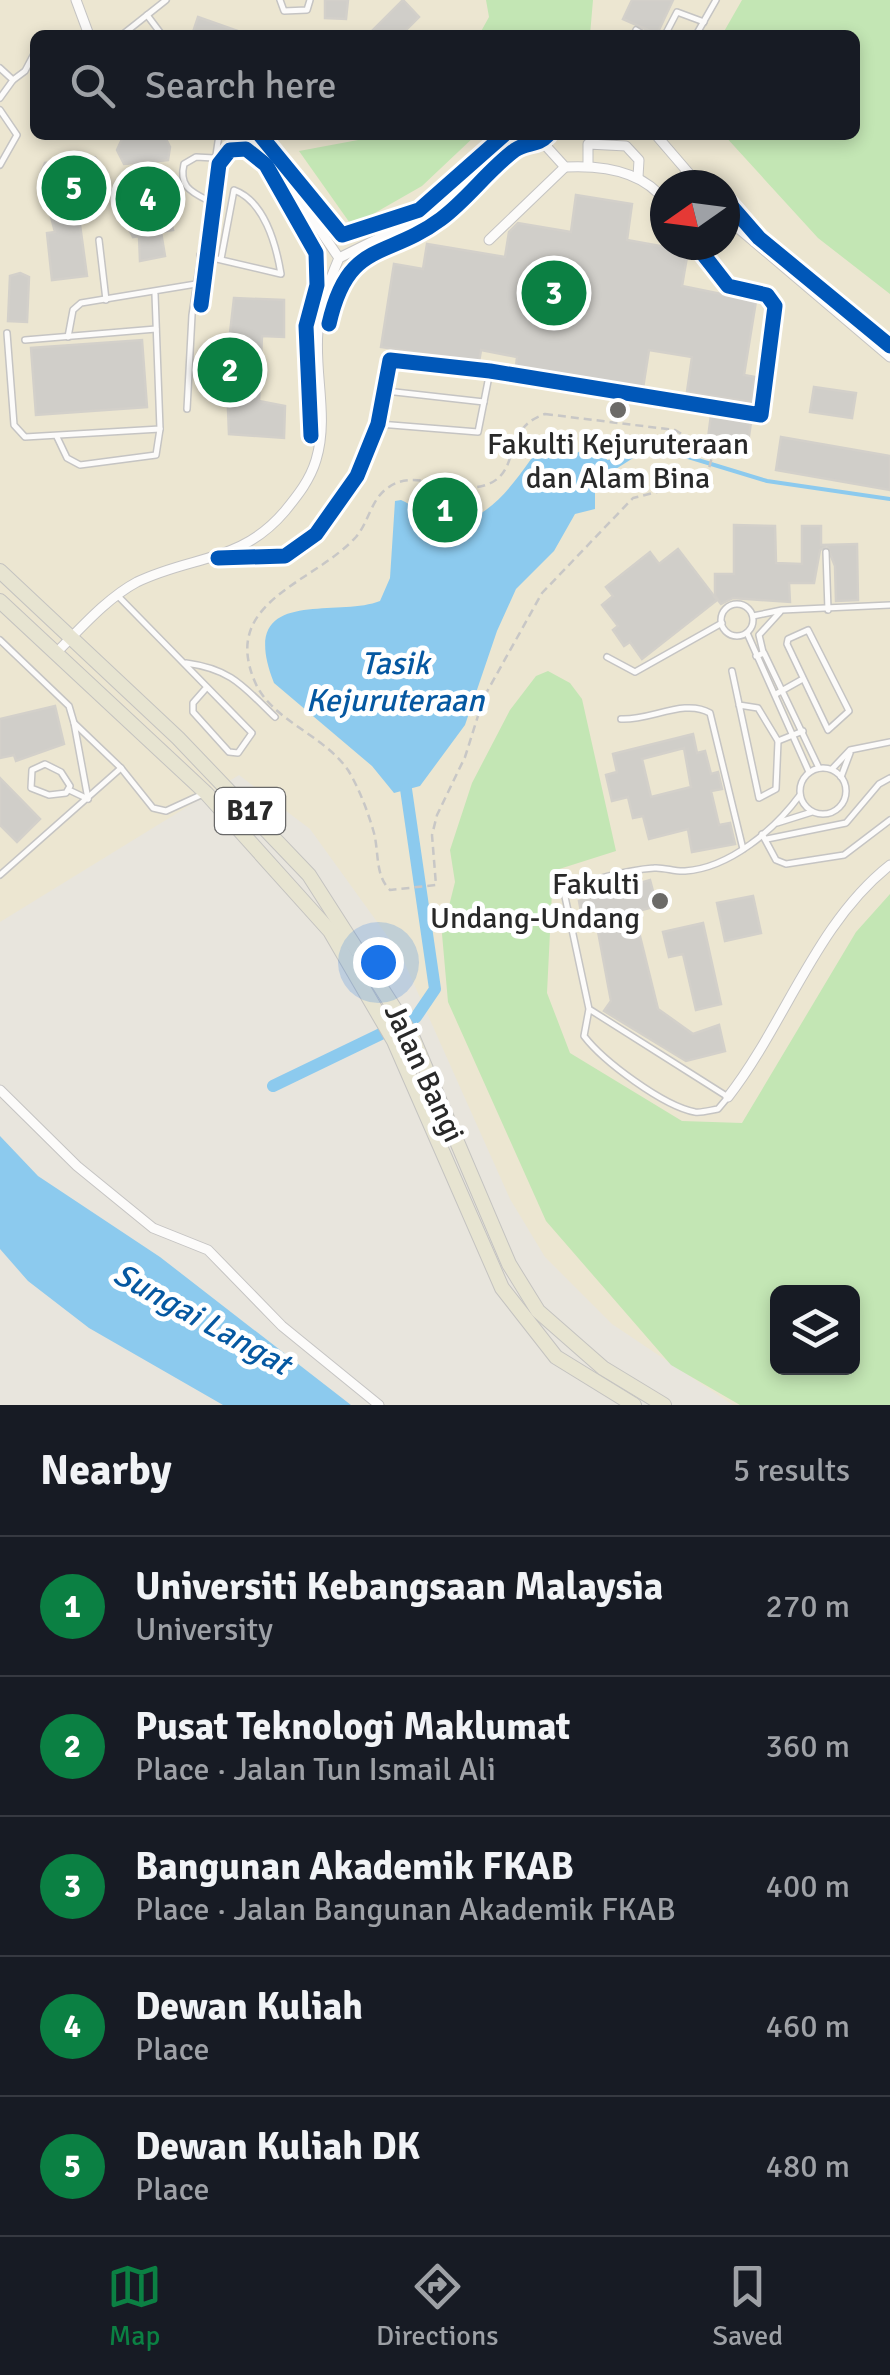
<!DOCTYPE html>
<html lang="en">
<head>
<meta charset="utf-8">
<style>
	:root { --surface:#171b24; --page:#20242c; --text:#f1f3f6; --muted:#9ea1a6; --line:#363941; --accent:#0b8043 }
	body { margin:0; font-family:Signika,sans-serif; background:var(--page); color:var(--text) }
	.controls { position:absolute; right:30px; bottom:30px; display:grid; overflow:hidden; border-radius:15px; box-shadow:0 5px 15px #0003 }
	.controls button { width:90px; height:90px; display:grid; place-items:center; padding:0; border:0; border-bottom:2px solid var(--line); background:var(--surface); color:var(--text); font:50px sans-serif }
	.compass { position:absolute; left:650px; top:170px; width:90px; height:90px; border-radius:50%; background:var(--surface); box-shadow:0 5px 15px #0003; rotate:256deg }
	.you { position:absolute; left:378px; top:962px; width:35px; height:35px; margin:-25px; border:8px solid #fff; border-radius:50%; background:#1a73e8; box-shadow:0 0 0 15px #1a73e833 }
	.badge { display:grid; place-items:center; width:65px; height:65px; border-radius:50%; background:var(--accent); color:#fff; font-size:32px; font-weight:700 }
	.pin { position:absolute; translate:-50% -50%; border:5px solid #fff; box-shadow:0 2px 10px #0006 }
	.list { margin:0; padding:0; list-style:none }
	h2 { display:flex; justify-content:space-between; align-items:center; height:130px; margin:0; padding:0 40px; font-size:42px }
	h2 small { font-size:32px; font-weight:400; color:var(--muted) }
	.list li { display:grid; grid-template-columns:65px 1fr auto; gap:30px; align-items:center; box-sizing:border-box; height:140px; padding:0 40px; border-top:2px solid var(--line) }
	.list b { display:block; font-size:38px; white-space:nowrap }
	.list p { margin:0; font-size:32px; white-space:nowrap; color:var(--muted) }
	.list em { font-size:32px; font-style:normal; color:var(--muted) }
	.icon { flex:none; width:55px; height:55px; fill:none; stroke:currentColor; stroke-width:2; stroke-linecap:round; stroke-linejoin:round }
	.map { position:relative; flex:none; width:890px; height:1405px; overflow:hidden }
	.search { position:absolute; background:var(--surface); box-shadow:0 5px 15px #0003; left:30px; right:30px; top:30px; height:110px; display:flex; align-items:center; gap:25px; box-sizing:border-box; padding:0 35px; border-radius:15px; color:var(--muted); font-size:38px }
	.sheet { height:830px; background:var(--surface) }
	nav { display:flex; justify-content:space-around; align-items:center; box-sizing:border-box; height:140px; border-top:2px solid var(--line); background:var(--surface); font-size:28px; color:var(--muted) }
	nav a { display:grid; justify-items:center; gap:5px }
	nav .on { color:var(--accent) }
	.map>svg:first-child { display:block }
</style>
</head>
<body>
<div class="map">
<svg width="890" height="1405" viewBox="0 0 890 1405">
	<rect width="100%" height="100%" fill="#e8e5dd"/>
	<!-- education -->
	<path fill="#ece6d1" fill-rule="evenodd" d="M0,0h890v1405h-157l-121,-81 -67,-67 -35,-58 -109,-244 -91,-126 -71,-54 -239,147zM35,35h820v100h-820zM665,185h60v60h-60zM778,1292h74v76h-74z"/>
	<!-- green -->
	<g fill="#c3e6b4" fill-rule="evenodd">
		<path d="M486,0h107l-3,35h-111l10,-18z"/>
		<path d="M742,0h148v294l-72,-56 -94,-103h131v-100h-133z"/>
		<path d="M385,135h91l-54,51 -70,40 -53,-75z"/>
		<path d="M548,671l22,12 12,16 34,152 -63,20 -6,122 23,60 112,68 60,2 114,-191 34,-38v511h-150l-69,-40 -125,-144 -98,-219 -6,-68 13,-52 -5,-32 22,-67 38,-73 26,-34zM852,1292v76h-74v-76z"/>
	</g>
	<!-- water -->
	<g fill="#8ccaee">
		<path d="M549,435l13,15 13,4 20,-11 8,5 4,12 9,-1 18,-18 18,5 -44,28 -21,2 8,13v20l-20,5 -21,37 -38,38 -19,42 -32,94 -45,61 -26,7 -22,-27 -98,-83c-39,-99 61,-64 106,-82l10,-23 5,-77 6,-1c11,5 23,15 34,19 55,17 87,-52 114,-84z"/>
		<path d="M0,1136l38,40 122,81 191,148h-128l-134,-77 -61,-47 -28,-32z"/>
	</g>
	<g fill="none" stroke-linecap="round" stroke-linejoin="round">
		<!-- stream -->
		<path stroke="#8ccaee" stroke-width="4" d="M652,446l115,35 123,18"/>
		<!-- canal -->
		<path stroke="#8ccaee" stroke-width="12" d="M273,1086l143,-69 19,-28 -29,-200"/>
	</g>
	<!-- building -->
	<g fill="#d0cec9" stroke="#d3d0ca" stroke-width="2.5" fill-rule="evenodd">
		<path d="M325,0h23l-2,19 -21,-1z"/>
		<path d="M403,0l16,17 -18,18h-33z"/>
		<path d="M632,0h41l-16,34 -34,-15z"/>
		<path d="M198,17l48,17v1h-54z"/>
		<path d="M164,135l6,12 -2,13 -44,4 -7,-14 6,-13z"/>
		<path d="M95,157l11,16 -3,27 -26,3 10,73 -35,4 -5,-47 8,-1 -15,-57 5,-12z"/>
		<path d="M166,186l6,10 -3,15 4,19 -12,2 4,24 -25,5 -1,-25 -6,1 -7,-14 6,-10 -10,-12 6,-11z"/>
		<path d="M576,195l56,9 -5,36 61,11 -6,35 74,15 -12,74 11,2 -4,25 -64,-10 5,-35 -43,-7 -6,38 -127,-21 1,-10 -36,-7 -2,12 -98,-15 13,-83 29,5 4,-25 78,13 4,-25 9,-9 53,9z"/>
		<path d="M20,273l9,4 -2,45 -19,-1 2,-45z"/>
		<path d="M234,298l50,2v37l-22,-1 -3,65 26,5 -1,32 -55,-4 -2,-51 -28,-2v-24l28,2z"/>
		<path d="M142,340l5,67 -111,8 -5,-67z"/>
		<path d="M814,387l42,6 -4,25 -42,-6z"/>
		<path d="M711,415l40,7 -3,21 -40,-5z"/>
		<path d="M781,437l109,19v34l-114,-20z"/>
		<path d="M734,525l41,1 1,37 26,1v-38h19v19l36,-1 1,56 -22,1 -1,-35 -8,-20 -7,4 -6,33h-25l1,19 -57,-4 -12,6 -6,-8v-22h19z"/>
		<path d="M678,549l39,51 -75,59 -12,-17 -6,4 -11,-16 5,-4 -16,-21 11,-9 -7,-9 44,-35 9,12z"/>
		<path d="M55,706l9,38 -48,17 -2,-6 -14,3v-39z"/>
		<path d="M693,734l4,19 8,-2 6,23 7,-2 4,17 -11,2 8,34 11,-2 5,21 -43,8 -4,-23 -39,10 -6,-23 -10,2 -5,-21 -16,4 -6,-26 11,-3 -4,-18zM684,748l7,39 -40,10 -9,-38z"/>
		<path d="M0,778l40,41 -23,23 -17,-17z"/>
		<path d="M650,880l7,26 -23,6 24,97 35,25 26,-9 6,26 -39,10 -82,-50 7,-10 -14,-75 -13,2 -5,-27z"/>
		<path d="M753,896l8,37 -36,8 -8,-38z"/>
		<path d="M703,923l18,81 -25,6 -13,-56 -14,3 -6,-25z"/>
	</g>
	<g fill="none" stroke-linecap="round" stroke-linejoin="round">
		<!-- service casing -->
		<g stroke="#c5c4c3" stroke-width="8">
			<g id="service">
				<path d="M280,0l4,11 23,-1 3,-10"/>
				<path d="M147,15l15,20"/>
				<path d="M636,30l8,5"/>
				<path d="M122,35l44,-35"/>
				<path d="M665,35l12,-23 27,10"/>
				<path d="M696,35l20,-35"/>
				<path d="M0,68l13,12 -13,18"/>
				<path d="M13,80l12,-9 10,-19"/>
				<path d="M0,110l17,25 -17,30"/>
				<path d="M376,135h15"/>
				<path d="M207,200c-18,-9 -28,-15 -23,-36l12,-7 18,1"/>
				<path d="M99,240l7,60"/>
				<path d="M200,255l81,19c-5,-30 -17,-73 -47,-84l-13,69"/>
				<path d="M7,333l7,92 11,12 135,-8 -5,-135"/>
				<path d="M68,337l5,-27 8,-7 115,-19"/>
				<path d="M25,340l131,-11"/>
				<path d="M386,391l98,11"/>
				<path d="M187,409l5,-94 27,-180"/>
				<path d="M379,424l99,8 12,-61"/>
				<path d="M57,437l10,21 13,7 76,-10 4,-26"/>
				<path d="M826,552l2,58"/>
				<path d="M118,596l134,137 -14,20 -9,-1 -36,-40v-9l14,-16"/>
				<circle cx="737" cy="620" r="16"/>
				<path d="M753,616l29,-6 108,-5"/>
				<path d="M808,630l41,81 -21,19 -41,-86 1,-5z"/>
				<path d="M747,633l62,139"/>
				<path d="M0,640l69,66 5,17 47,45 32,40 13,3 37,-17"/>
				<path d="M763,652l-4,-17 21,-23"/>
				<path d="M756,656l8,-3 55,115"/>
				<path d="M607,657l28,15 87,-49"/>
				<path d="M186,663c45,6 57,23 89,54"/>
				<path d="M732,671l27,127 17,-9 2,-48 -20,-33 -19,-3"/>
				<path d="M776,694l25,-14"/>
				<path d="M621,719c28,2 64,-21 89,-6l33,136"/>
				<path d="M74,723l14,76"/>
				<path d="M778,741l25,-10"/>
				<path d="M45,764l16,8 9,14 -4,7 -17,2 -18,-7 1,-18z"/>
				<circle cx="823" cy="791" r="23"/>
				<path d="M832,769l18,-19 40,-8"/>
				<path d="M841,777l9,-24"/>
				<path d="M69,790l19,9"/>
				<path d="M777,823l35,-11"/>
				<path d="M762,834l14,26 10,4 58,-9 46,-35"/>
				<path d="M767,839l79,-16 33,-39 11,-6"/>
				<path d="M0,875l121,-107"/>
				<path d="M589,1009l139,88 -10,12c-7,1 -16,4 -23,3 -32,-6 -92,-51 -111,-76l5,-27 -25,-117c22,-12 64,-22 90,-24 10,-1 21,4 31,3 45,-3 90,-42 115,-76"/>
			</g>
		</g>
		<!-- minor casing -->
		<g stroke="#c5c4c3" stroke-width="11">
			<g id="minor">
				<path d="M76,0l13,35"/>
				<path d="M233,135l34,17 72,106"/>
				<path d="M536,135l29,32c37,-2 77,3 100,34"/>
				<path d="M656,135l43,50"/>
				<path d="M588,166v-22l38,2 13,14 -1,17"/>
				<path d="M725,217l165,140"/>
				<path d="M489,240l76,-73"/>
				<path d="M218,558l67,-2 31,-22 41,-58 21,-52 12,-64 100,11 271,44 14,-109 -8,-11 -39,-9 -32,-41"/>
				<path d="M57,652c24,-24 50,-54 80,-70 56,-27 104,-19 148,-71 13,-16 25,-31 31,-51 13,-43 -2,-86 2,-129 2,-27 11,-49 21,-73l95,-47 90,-76"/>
				<path d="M0,1090l77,76 76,62 55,22 74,76 97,79"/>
				<path d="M728,1097c57,-73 88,-174 162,-232"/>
			</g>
		</g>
		<!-- primary casing -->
		<g stroke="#c4c3c0" stroke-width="16">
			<g id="primary">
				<path d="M0,571l178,167 131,137 103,161 97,228 29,47 65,57 61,37"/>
				<path d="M0,601l206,192 124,138 64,110 108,247 54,69 78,48"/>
			</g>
		</g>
		<!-- path -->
		<path stroke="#c8c7c6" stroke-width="2.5" stroke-dasharray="8 5" stroke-linecap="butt" d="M545,414l130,16 38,23 -7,27 -73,18 -91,95 -58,104 -19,60 -28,58 -5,20 4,50 -46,5c-15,-14 -11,-38 -16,-57 -6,-21 -15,-45 -26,-63 -24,-35 -77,-50 -93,-88 -35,-81 58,-98 101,-145 13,-15 15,-39 33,-50 26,-19 67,8 97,-2 37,-13 14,-56 59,-71z"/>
		<!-- service -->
		<use href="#service" stroke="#fcfbfa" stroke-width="5"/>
		<!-- minor -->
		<use href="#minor" stroke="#fcfbfa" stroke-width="9"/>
		<!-- primary -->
		<use href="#primary" stroke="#e7e4d1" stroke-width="14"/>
		<!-- cycleway casing -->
		<g stroke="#fff" stroke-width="21">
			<g id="cycleway">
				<path d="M260,135l82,100 77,-25 85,-75"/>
				<path d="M725,199l34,39 131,108"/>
				<path d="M201,305l18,-141 11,-14 16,-1 20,16 50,88 1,32 -11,41 5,110"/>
				<path d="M329,324c19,-85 57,-64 112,-105 27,-20 47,-49 74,-69 12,-8 23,-4 33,-15"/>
				<path d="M218,558l67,-2 31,-22 41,-58 21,-52 12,-64 100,11 271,44 14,-109 -8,-11 -39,-9 -32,-41"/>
			</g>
		</g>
		<!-- cycleway -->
		<use href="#cycleway" stroke="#0057b8" stroke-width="15"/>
	</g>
	<!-- markers -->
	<g fill="#6c6b68" stroke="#fff" stroke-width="4">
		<circle cx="618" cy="410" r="10"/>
		<circle cx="660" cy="901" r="10"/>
	</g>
	<g text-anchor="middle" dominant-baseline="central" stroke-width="10" stroke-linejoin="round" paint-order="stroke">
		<!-- shield labels -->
		<rect fill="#fff" stroke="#696969" stroke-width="2.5" x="215" y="788" width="70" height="46" rx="8"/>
		<g font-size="28" font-weight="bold" fill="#292929">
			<text x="250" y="811">B17</text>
		</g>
		<!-- poi labels -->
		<g font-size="30" fill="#292929" stroke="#fff">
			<text x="618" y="444">Fakulti Kejuruteraan<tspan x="618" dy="34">dan Alam Bina</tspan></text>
			<text x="640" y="884" text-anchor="end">Fakulti<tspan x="640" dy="34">Undang-Undang</tspan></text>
		</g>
		<!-- street labels -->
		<g font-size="30" fill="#292929" stroke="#fff">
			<text transform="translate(424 1073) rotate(65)">Jalan Bangi</text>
		</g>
		<!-- water labels -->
		<g font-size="32" font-style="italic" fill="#0558a1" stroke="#fff">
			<text x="395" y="663">Tasik<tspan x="395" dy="37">Kejuruteraan</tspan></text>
			<text transform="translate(202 1319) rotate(29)">Sungai Langat</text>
		</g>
	</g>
</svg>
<div class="controls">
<button><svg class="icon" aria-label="layers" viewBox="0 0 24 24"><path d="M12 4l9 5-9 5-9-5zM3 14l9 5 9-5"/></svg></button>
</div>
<svg class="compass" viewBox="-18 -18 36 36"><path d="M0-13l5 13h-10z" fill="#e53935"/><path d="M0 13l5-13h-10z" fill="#9ea1a6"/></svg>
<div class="you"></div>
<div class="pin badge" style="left:445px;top:510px">1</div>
<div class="pin badge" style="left:230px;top:370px">2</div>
<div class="pin badge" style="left:554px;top:293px">3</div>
<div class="pin badge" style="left:148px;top:199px">4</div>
<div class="pin badge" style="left:74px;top:188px">5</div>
<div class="search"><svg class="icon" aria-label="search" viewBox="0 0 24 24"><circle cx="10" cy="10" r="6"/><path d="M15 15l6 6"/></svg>Search here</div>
</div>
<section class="sheet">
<h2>Nearby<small>5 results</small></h2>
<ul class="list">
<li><span class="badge">1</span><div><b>Universiti Kebangsaan Malaysia</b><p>University</p></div><em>270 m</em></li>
<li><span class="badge">2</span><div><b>Pusat Teknologi Maklumat</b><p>Place · Jalan Tun Ismail Ali</p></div><em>360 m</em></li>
<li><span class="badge">3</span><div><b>Bangunan Akademik FKAB</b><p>Place · Jalan Bangunan Akademik FKAB</p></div><em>400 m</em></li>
<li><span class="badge">4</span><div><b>Dewan Kuliah</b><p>Place</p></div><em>460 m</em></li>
<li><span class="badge">5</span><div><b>Dewan Kuliah DK</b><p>Place</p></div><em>480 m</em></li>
</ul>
</section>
<nav>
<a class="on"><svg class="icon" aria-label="map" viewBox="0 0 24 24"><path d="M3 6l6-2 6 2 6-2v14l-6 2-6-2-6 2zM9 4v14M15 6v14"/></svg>Map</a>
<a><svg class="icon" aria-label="directions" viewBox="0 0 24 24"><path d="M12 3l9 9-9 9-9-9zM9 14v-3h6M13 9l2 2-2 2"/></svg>Directions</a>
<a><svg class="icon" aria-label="saved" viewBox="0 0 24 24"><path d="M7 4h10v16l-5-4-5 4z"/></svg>Saved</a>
</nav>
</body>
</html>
